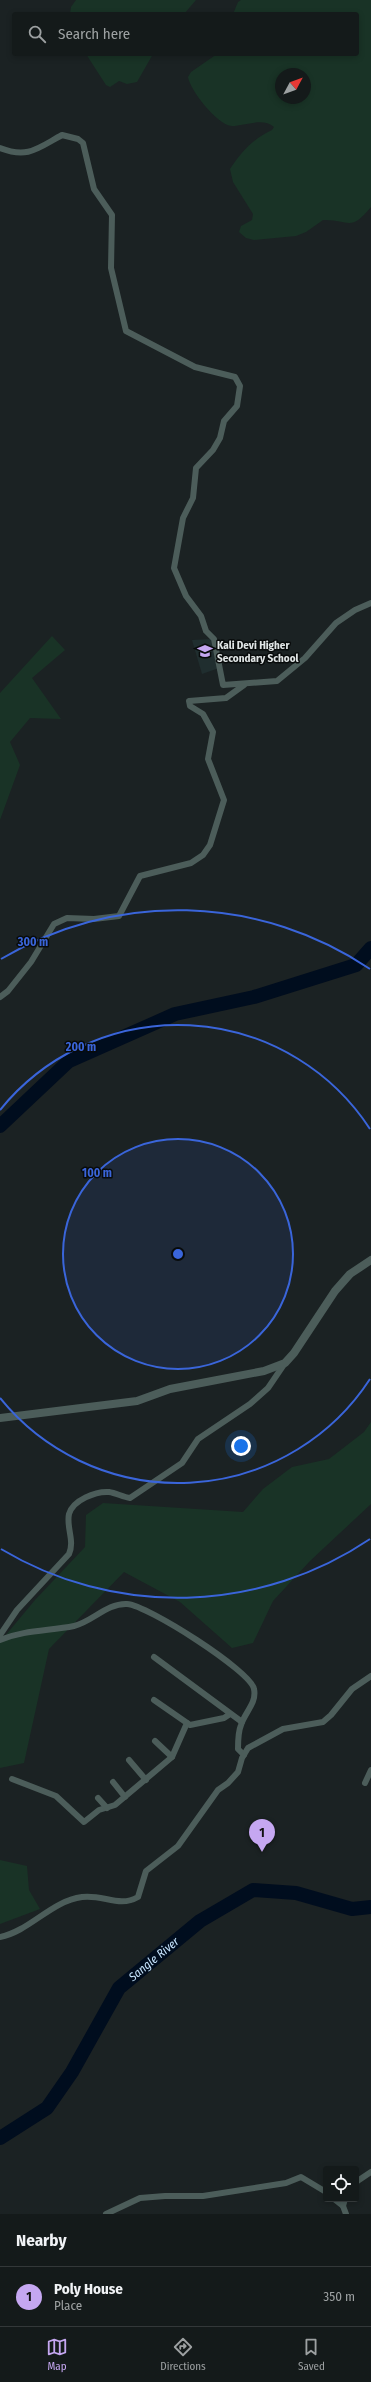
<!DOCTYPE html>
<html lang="en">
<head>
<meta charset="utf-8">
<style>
	:root { --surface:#141a1a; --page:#1d2323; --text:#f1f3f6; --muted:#9da1a2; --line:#333839; --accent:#c5a7f1 }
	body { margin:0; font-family:"Fira Sans Condensed",sans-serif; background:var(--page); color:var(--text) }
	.controls { position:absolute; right:12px; bottom:12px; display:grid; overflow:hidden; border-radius:4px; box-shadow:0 2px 6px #0003 }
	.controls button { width:36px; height:36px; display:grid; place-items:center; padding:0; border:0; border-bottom:1px solid var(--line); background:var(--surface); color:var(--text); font:20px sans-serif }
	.compass { position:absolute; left:275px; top:68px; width:36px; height:36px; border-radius:50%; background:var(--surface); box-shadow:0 2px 6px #0003; rotate:49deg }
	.you { position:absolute; left:241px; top:1446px; width:14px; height:14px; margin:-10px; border:3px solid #fff; border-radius:50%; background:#1a73e8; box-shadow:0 0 0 6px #1a73e833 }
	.badge { display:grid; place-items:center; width:26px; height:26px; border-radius:50%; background:var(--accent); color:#111; font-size:13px; font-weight:700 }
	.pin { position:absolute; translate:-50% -33px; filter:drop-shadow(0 1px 2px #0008) }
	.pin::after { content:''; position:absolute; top:21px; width:14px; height:12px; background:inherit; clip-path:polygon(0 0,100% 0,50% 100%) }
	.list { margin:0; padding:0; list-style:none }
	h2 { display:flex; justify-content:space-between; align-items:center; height:52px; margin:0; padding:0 16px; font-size:17px }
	h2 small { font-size:13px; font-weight:400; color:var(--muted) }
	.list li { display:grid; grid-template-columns:26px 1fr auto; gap:12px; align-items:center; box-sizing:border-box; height:60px; padding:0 16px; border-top:1px solid var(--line) }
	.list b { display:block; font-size:15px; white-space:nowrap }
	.list p { margin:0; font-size:13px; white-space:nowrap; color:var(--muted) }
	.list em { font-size:13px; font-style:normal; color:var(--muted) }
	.icon { flex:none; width:22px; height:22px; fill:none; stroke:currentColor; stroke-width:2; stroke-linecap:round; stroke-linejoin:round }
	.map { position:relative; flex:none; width:371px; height:2214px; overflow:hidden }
	.search { position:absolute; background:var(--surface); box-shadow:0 2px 6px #0003; left:12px; right:12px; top:12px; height:44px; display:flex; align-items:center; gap:10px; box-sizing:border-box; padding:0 14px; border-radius:4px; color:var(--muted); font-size:15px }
	.sheet { height:112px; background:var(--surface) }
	nav { display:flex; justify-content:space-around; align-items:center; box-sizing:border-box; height:56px; border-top:1px solid var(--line); background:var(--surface); font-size:11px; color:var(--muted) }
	nav a { display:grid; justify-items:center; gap:2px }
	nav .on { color:var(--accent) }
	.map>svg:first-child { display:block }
</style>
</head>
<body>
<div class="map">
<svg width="371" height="2214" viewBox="0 0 371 2214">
	<rect width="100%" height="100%" fill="#1b2223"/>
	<!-- built -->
	<path fill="#202e2f" d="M212,639l7,29 -17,6 -10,-34z"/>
	<!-- green -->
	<g fill="#193326" fill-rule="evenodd">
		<path d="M76,0h120l-12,14h-114l1,-7z"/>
		<path d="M241,0h130v207c-21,26 -22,12 -48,13l-17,12 -10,4 -42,4 -8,-2 -7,-6 2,-6 11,-6 1,-6 -20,-32 -3,-13c12,-18 23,-30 42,-39l2,-3c-11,-10 -29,-1 -42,-1 -15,-1 -42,-36 -44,-49l3,-5 26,-18h140v-40h-124l5,-12zM281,74h24v24h-24z"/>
		<path d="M86,54h67l-16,28 -10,2 -8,-3 -9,6 -4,-2z"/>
		<path d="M52,636l13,14 -33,28 29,41 -31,-1 -20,24 10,23 -20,55v-127z"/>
		<path d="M371,1422v82l-61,57 -37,40 -20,42 -21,5 -52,-46 -56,-30 -75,77 -25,114 -24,5v-126l35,-42 50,-53 1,-32 17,-12 140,9 20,-23 29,-22 37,-8 35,-27z"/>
		<path d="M0,1860l27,6 2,24 11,19 -40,15z"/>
	</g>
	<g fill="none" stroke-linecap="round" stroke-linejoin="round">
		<!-- river -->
		<g stroke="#000d1e" stroke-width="14">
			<path d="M0,1126l69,-65 106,-47 79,-17 102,-32 15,-17"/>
			<path id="s1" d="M0,2138l47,-30 25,-36 47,-84 81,-67 53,-31 43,3 56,16 19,-2"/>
		</g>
		<!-- minor -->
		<g stroke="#4c5d5a" stroke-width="6">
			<path d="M0,148c28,11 38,0 62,-13l16,4 5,4 11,46 18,26 -1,53 15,63 69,36 40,10 5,9 -3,20 -13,15 -4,17 -7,12 -17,18 -3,30 -10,20 -9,50 12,28 15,20 5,15 8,8 9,46 54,-4 28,-23 31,-35 19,-13 16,-7"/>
			<path d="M0,997l8,-6 23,-29 23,-38 13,-6 27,1 25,-3 21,-40 51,-13 12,-8 7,-10 14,-45 -16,-41 5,-27 -10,-18 -13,-8 -1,-5 37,-3 18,-13"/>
			<path d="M0,1635l17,-25 52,-56c6,-13 -3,-27 0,-40 4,-14 27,-23 40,-22 7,1 14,5 21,6l52,-35 16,-24 52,-35 18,-16 17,-25"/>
			<path d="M0,1640c24,-10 49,-9 74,-14 18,-4 33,-23 53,-22 20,1 124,67 127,85 3,14 -9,23 -13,36 -3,7 -3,16 -3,24l6,6"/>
			<path d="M154,1657l88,65"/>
			<path d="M154,1700l36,25 34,-7 6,-4"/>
			<path d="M155,1741l17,16 15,-34"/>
			<path d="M129,1760l17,20"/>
			<path d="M12,1779l44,17 28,26 15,-12 16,-5 57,-48"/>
			<path d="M113,1782l12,15"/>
			<path d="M365,1783l6,-13"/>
			<path d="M98,1798l9,10"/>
			<path d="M0,1937c30,-6 51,-36 82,-40 21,-3 37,11 56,0l8,-26 32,-25 40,-56 10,-7 10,-11 4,-14 6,-10 35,-19 40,-7 8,-7 21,-26 19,-13"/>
			<path d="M356,2182l15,-10"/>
			<path d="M334,2199l9,7"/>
			<path d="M345,2199l-2,7 3,8"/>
			<path d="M106,2214l34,-16 25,-2h38l83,-13 15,-6 25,15"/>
		</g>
		<!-- tertiary -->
		<path stroke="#4c5d5a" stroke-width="8" d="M0,1418l137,-17 33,-12 94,-18 21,-8 9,-10 41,-62 15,-17 21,-14"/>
	</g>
	<!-- distance rings -->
	<circle cx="178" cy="1254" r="115" fill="#3a65da" fill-opacity=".12"/>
	<g fill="none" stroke="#3a65da" stroke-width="2">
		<circle cx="178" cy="1254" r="115"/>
		<path d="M370 1379A229 229 0 0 1 0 1398M0 1110A229 229 0 0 1 370 1129"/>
		<path d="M370 1539A344 344 0 0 1 1 1549M1 959A344 344 0 0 1 370 969"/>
	</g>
	<!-- icons -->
	<defs>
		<g id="school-bare" transform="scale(1.2)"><path d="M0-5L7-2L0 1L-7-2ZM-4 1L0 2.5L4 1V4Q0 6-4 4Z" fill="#c5a7f1" stroke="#080b0b" stroke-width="2.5" paint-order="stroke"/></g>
	</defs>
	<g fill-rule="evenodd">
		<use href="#school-bare" x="205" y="651"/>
	</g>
	<g text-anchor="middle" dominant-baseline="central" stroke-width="3" stroke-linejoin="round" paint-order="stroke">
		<!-- poi labels -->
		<g font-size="11" font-weight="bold" fill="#e1e6e6" stroke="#080b0b" text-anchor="start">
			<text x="217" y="645">Kali Devi Higher<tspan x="217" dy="13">Secondary School</tspan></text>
		</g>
		<!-- water labels -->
		<g font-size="12" font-style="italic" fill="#c5e4fd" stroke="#080b0b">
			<text stroke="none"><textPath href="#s1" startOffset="241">Sangle River</textPath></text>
		</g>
	</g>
	<circle cx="178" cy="1254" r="6" fill="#3a65da" stroke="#080b0b" stroke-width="2"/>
	<g font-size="12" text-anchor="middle" font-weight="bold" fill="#3a65da" stroke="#080b0b" stroke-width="3" stroke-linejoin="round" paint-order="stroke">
		<text x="33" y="946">300 m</text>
		<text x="81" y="1051">200 m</text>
		<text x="97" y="1177">100 m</text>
	</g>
</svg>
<div class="controls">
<button><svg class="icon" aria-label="locate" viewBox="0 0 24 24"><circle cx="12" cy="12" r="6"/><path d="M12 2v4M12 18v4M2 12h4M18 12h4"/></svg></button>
</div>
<svg class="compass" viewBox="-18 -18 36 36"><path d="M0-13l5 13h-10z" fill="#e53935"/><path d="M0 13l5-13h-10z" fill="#9da1a2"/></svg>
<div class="you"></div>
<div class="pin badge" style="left:262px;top:1852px">1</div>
<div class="search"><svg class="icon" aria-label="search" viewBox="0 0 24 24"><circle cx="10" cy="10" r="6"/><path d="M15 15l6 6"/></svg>Search here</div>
</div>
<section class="sheet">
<h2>Nearby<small></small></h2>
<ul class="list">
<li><span class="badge">1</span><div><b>Poly House</b><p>Place</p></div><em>350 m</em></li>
</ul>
</section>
<nav>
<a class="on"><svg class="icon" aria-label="map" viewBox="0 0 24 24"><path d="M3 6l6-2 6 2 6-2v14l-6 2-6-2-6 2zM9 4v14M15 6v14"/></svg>Map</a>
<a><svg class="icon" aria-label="directions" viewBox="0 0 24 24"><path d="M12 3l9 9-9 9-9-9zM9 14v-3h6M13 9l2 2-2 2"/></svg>Directions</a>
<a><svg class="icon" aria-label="saved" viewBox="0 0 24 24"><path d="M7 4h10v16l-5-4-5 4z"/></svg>Saved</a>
</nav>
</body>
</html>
